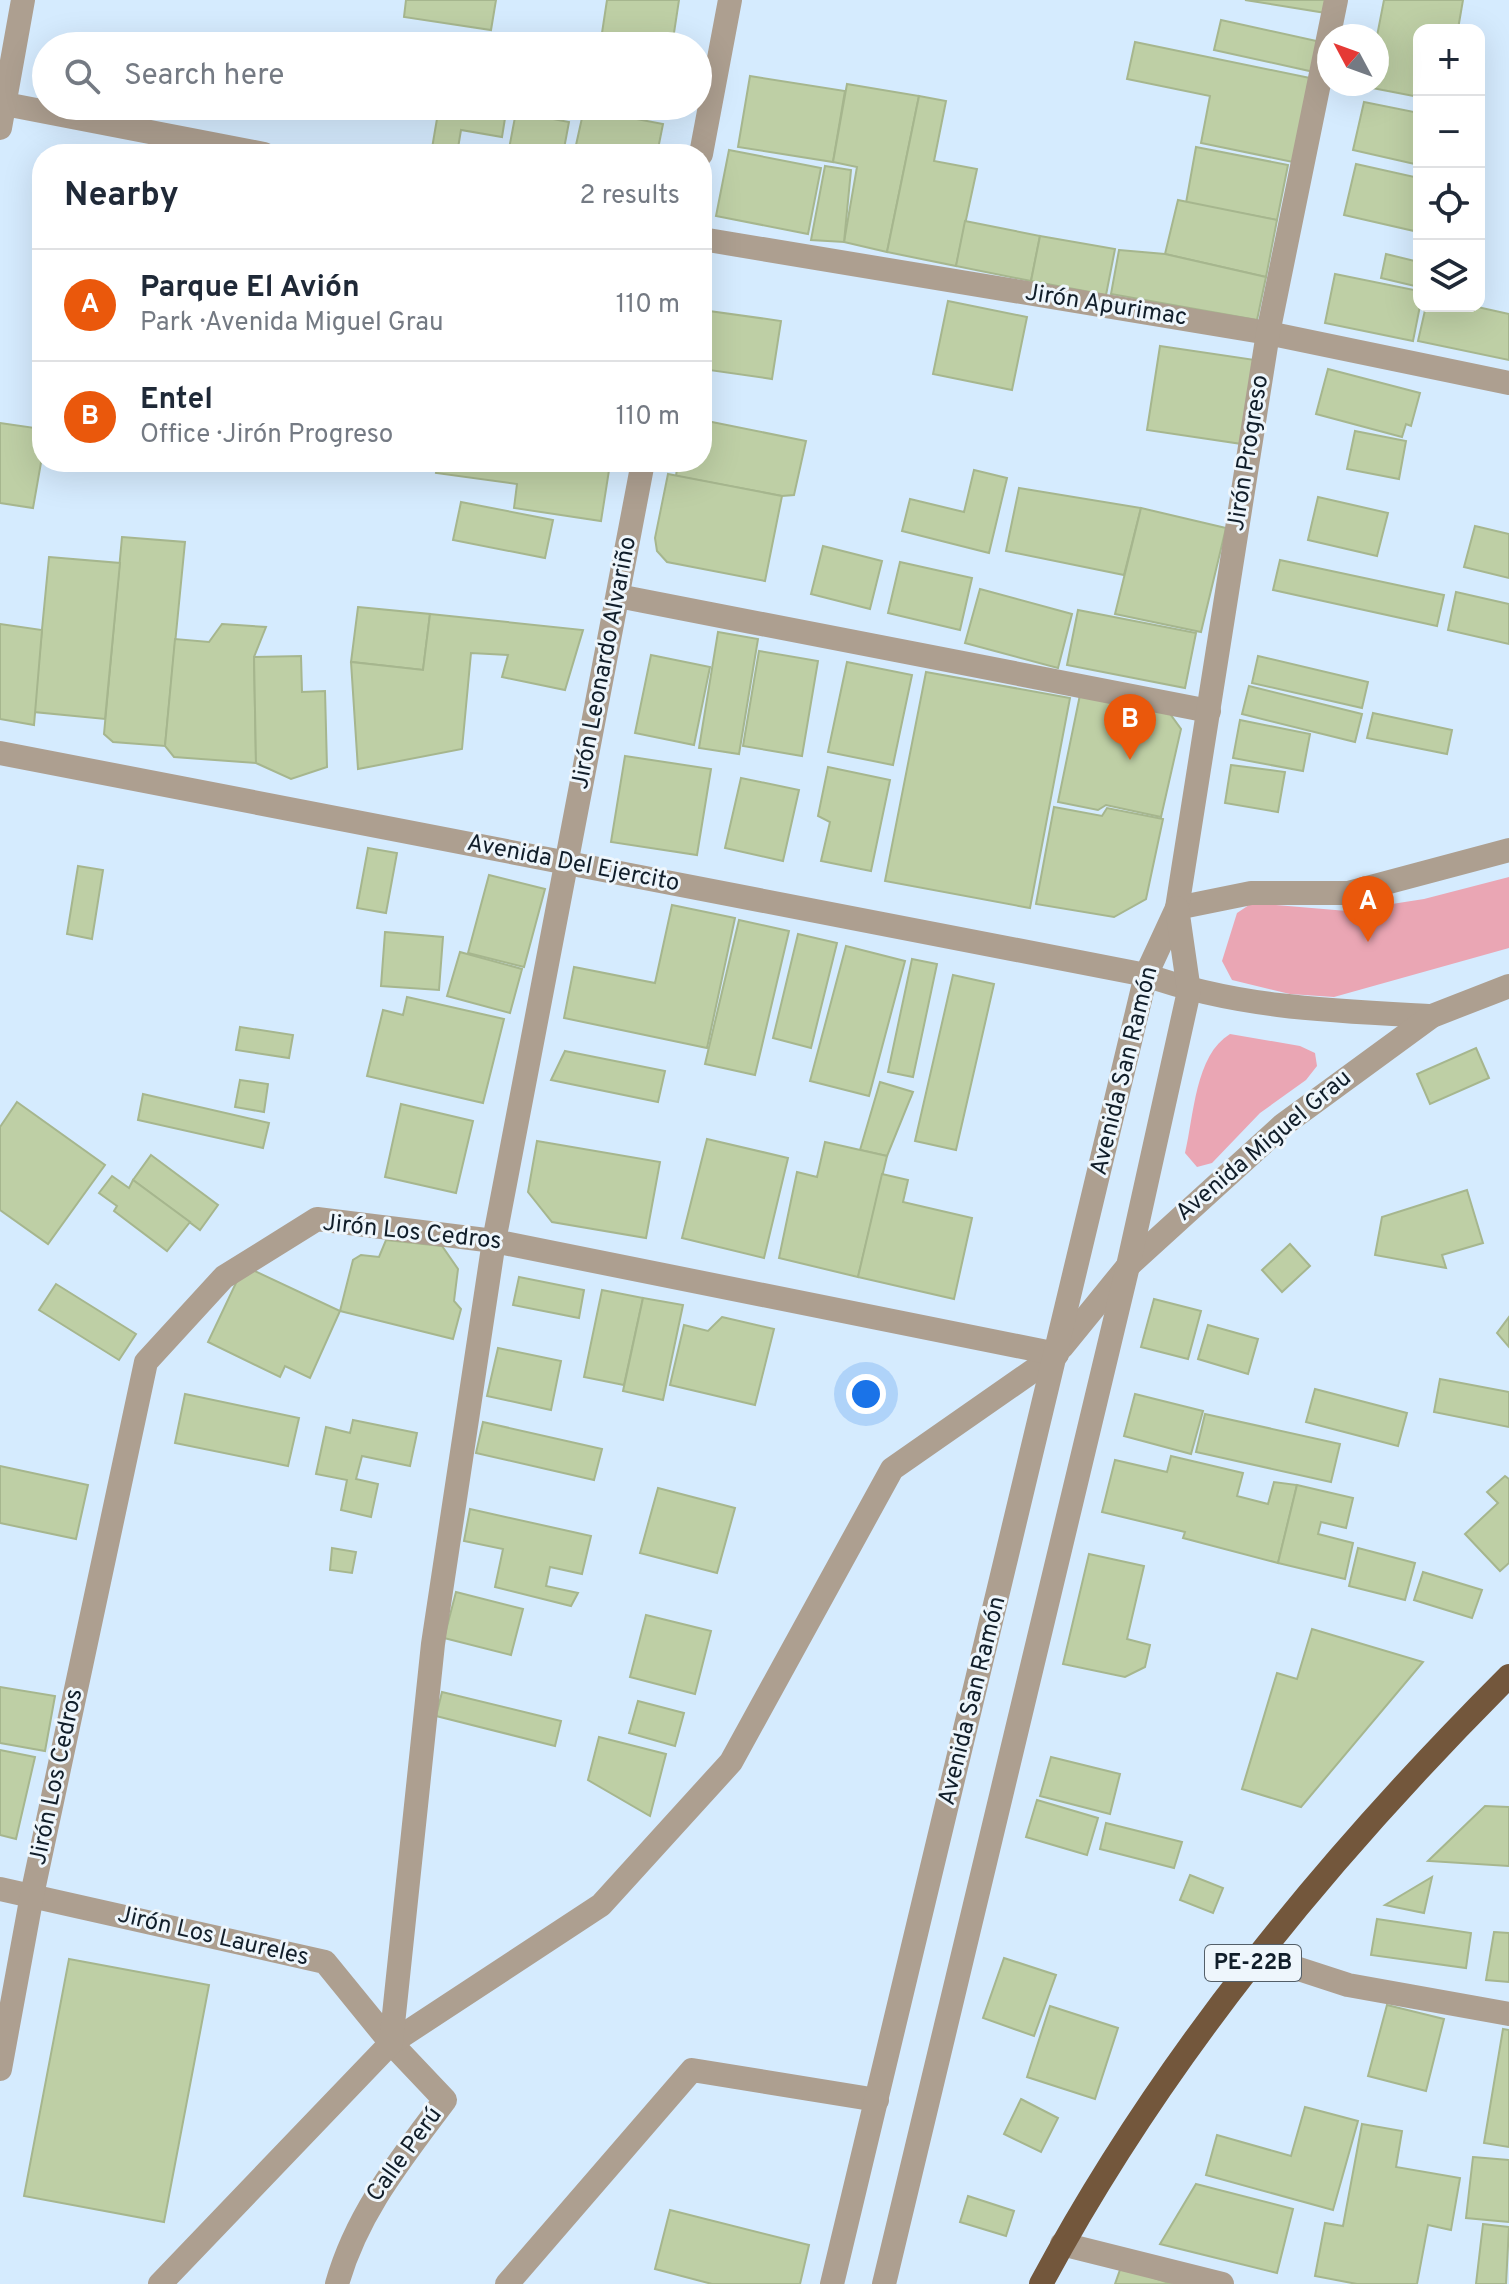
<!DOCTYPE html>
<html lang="en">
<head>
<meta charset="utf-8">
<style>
	:root { --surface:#fff; --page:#f6f6f7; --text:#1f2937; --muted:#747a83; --line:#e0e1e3; --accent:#ea580c }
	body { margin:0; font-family:Overpass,sans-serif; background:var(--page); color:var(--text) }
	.controls { position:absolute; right:24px; top:24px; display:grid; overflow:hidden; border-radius:16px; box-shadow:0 8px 32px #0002 }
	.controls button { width:72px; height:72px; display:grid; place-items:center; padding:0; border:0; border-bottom:2px solid var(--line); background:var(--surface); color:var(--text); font:40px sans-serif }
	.compass { position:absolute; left:1317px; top:24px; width:72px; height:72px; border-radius:50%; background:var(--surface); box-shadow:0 8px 32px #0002; rotate:311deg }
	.you { position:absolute; left:866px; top:1394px; width:28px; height:28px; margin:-20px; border:6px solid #fff; border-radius:50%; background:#1a73e8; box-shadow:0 0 0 12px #1a73e833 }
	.badge { display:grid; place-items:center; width:52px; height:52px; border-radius:50%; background:var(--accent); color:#fff; font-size:26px; font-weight:700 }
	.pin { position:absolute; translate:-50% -66px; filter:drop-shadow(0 2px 4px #0008) }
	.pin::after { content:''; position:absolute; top:42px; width:28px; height:24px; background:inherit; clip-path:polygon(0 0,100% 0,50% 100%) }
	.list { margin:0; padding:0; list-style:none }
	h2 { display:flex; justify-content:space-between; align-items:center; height:104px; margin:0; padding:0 32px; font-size:34px }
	h2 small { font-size:26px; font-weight:400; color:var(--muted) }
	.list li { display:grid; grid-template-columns:52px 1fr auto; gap:24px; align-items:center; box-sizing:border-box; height:112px; padding:0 32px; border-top:2px solid var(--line) }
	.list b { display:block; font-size:30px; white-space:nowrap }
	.list p { margin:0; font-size:26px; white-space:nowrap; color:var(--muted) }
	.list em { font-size:26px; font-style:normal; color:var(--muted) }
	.icon { flex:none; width:44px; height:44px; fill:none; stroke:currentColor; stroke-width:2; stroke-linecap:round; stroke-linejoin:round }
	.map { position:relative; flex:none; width:1509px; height:2284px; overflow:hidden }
	.search { position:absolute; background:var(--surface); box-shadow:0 8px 32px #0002; left:32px; top:32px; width:680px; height:88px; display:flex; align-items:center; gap:20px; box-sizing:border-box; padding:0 28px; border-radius:44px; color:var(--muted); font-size:30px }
	.panel { position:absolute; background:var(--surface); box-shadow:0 8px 32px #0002; left:32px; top:144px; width:680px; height:328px; border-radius:32px }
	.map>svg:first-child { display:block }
</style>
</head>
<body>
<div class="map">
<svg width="1509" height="2284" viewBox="0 0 1509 2284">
	<rect width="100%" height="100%" fill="#d5ebfe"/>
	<!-- green -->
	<g fill="#eaa6b4">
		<path d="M1509,877v71l-175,49 -44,-3 -58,-14 -10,-19 15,-48 15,-10 95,8 77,-12z"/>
		<path d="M1230,1034l70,12 15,7 2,13 -11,14 -46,33 -48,50 -15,4 -12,-14c9,-37 10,-98 45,-119z"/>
	</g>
	<!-- building -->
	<g fill="#becfa5" stroke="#a6b68e" stroke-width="2">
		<path d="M406,0h90l-5,30 -87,-13z"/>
		<path d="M607,0h72l-7,46h-72z"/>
		<path d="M1245,0h83l-2,13z"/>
		<path d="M1384,0h79l-5,29 7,1h-46v67l-52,-10 1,-3h9v-48z"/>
		<path d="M1221,20l100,22 -7,30 -100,-22z"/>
		<path d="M1135,42l180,37 -17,84 -97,-20 9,-47 -83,-17z"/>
		<path d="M750,76l95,15 -12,71 -95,-15z"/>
		<path d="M847,84l72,12 -32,156 -43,-10 13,-75 -24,-5z"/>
		<path d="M919,96l27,5 -12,60 43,8 -21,97 -69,-14z"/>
		<path d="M1364,102l55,11v52l-66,-15z"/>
		<path d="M454,106l52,6 -4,25 -41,-7 -4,24h-26l7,-41 15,3z"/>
		<path d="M584,109l79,15 -6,30h-83z"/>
		<path d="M516,112l53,10 -6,32h-55z"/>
		<path d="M1196,147l92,18 -11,55 -91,-17z"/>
		<path d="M729,150l92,18 -13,66 -92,-18z"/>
		<path d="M1356,164l63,14v35l-5,18 -70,-16z"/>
		<path d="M825,166l26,4 -7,72 -33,-2z"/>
		<path d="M1178,200l99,20 -11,57 -101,-23z"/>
		<path d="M965,221l75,15 -9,45 -75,-15z"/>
		<path d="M1040,236l75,13 -9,46 -75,-14z"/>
		<path d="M1119,250l46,4 101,23 -9,43 -146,-26z"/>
		<path d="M1386,254l33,8v25l-38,-9z"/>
		<path d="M1335,274l84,17 1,15 -7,35 -88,-18z"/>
		<path d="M948,301l79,16 -15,73 -79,-16z"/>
		<path d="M1426,306h47l36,8v46l-91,-19z"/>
		<path d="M702,310l79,11 -9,58 -70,-10z"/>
		<path d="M1160,346l95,14 -13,84 -95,-14z"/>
		<path d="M1328,369l92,24 -9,33 -5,-2 -4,13 -86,-23z"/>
		<path d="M702,420l104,21 -12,54 -12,1 -106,-20 2,-14h24z"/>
		<path d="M0,423l42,6v28l-9,51 -33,-5z"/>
		<path d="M1355,431l51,10 -7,38 -52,-10z"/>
		<path d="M438,462l172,2 -9,57 -87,-13 3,-24 -81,-11z"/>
		<path d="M974,470l33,8 -18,75 -87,-22 8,-32 54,13z"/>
		<path d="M668,474l114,22 -17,85 -98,-19 -10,-11 -2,-13z"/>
		<path d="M1019,488l122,20 -17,67 -118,-24z"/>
		<path d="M1318,497l70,16 -11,43 -69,-16z"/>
		<path d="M461,502l92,18 -8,38 -92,-18z"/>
		<path d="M1141,508l85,20 -25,104 -86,-18z"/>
		<path d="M1475,526l34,8v44l-45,-11z"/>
		<path d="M122,537l63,5 -20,204 -52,-4 -9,-8z"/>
		<path d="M823,546l59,15 -12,48 -59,-15z"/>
		<path d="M49,557l71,6 -15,156 -71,-7z"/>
		<path d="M1280,560l164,35 -7,31 -164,-36z"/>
		<path d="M900,562l72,16 -12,52 -72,-17z"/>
		<path d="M980,589l92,25 -14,54 -93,-25z"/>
		<path d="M1456,592l53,12v40l-61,-14z"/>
		<path d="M358,607l72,7 -7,56 -72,-8z"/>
		<path d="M1078,610l118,23 -11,55 -118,-23z"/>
		<path d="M430,614l153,16 -18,60 -63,-13 6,-22 -37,-2 -9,96 -104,20 -7,-107 72,8z"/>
		<path d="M0,624l42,6 -8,95 -34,-6z"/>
		<path d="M222,624l44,3 -12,30 2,106 -82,-6 -9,-11 10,-107 34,3z"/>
		<path d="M718,632l40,7 -19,115 -40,-6z"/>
		<path d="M759,651l59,10 -16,95 -59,-10z"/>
		<path d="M651,655l59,12 -16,78 -59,-12z"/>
		<path d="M301,656l1,36 23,-1 2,76 -36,12 -35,-16 -2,-106z"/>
		<path d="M1258,656l110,26 -6,26 -110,-25z"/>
		<path d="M847,662l65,13 -19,90 -65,-13z"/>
		<path d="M926,672l144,26 -40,210 -145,-27z"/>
		<path d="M1249,686l113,28 -7,28 -113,-28z"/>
		<path d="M1081,690l84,17 16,22 -20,88 -55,-12 -8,5 -40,-8z"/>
		<path d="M1373,713l79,17 -5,24 -80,-16z"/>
		<path d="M1240,720l70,14 -7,37 -70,-13z"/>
		<path d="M625,756l86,13 -14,86 -86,-13z"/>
		<path d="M1231,765l54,7 -7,40 -53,-9z"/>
		<path d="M828,767l62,13 -19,91 -50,-10 9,-39 -12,-6z"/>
		<path d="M741,778l58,12 -16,71 -58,-13z"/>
		<path d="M1054,807l48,9 5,-8 56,11 -17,80 -32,18 -78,-13z"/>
		<path d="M368,848l29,5 -11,60 -29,-5z"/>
		<path d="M78,866l25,4 -11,69 -25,-5z"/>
		<path d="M489,875l56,14 -21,78 -56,-14z"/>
		<path d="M672,905l63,13 -28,130 -143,-30 10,-51 81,16z"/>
		<path d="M739,920l50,11 -34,144 -50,-11z"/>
		<path d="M385,932l58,5 -4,53 -58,-4z"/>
		<path d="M798,934l39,9 -26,105 -38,-10z"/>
		<path d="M846,946l59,15 -36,135 -59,-15z"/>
		<path d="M460,952l62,17 -12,44 -63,-17z"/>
		<path d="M912,959l25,5 -24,113 -25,-5z"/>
		<path d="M953,975l41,9 -38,166 -41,-9z"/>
		<path d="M407,997l97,22 -21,84 -116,-27 16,-66 20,5z"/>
		<path d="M240,1027l53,8 -4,23 -53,-8z"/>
		<path d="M1476,1048l13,30 -59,26 -13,-30z"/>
		<path d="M565,1051l100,20 -7,31 -107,-22z"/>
		<path d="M240,1080l28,4 -4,28 -29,-5z"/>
		<path d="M880,1082l33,10 -26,64 -27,-6z"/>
		<path d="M143,1094l126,29 -6,25 -125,-28z"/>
		<path d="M17,1102l88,63 -57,79 -48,-34v-83z"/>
		<path d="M401,1104l72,17 -17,72 -71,-16z"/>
		<path d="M707,1139l81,19 -24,100 -82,-20z"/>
		<path d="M537,1141l123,21 -14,76 -94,-16 -24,-30z"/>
		<path d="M825,1142l62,14 -29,121 -79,-19 18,-86 20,5z"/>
		<path d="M151,1155l67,50 -18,25 -67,-50z"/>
		<path d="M882,1174l26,6 -5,22 69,16 -18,81 -96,-22z"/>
		<path d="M112,1176l17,12 4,-8 57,42 -23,29 -53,-40 3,-5 -18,-13z"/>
		<path d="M1467,1190l16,53 -41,12 4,13 -71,-13 7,-38z"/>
		<path d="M386,1240l56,6 16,23 -4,32 7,8 -8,30 -113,-28 13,-51 8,-5 18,2z"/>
		<path d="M1290,1244l20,22 -28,26 -20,-22z"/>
		<path d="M244,1266l96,45 -30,67 -25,-12 -5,11 -72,-35z"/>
		<path d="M519,1277l65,13 -5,28 -66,-13z"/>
		<path d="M56,1284l80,50 -17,26 -80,-50z"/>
		<path d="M602,1290l41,8 -19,87 -40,-8z"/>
		<path d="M643,1298l40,7 -20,95 -40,-9z"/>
		<path d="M1154,1299l47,12 -13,48 -47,-12z"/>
		<path d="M722,1317l52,12 -19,76 -85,-20 14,-60 24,6z"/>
		<path d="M1509,1317v30l-12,-14z"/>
		<path d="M1208,1325l50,14 -10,35 -50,-15z"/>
		<path d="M498,1348l63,13 -10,49 -64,-14z"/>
		<path d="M1440,1379l69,13v35l-75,-15z"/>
		<path d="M1315,1389l92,24 -9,33 -92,-24z"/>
		<path d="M185,1394l114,24 -11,48 -113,-23z"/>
		<path d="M1135,1394l68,17 -12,43 -67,-18z"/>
		<path d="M1205,1414l135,30 -9,38 -135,-30z"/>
		<path d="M353,1420l64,13 -7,33 -48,-10 -6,23 22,5 -7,33 -30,-7 6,-30 -31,-6 10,-47 24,6z"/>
		<path d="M483,1422l119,27 -8,31 -118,-27z"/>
		<path d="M1171,1456l72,17 -6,23 31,8 6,-22 23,3 -19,78 -95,-25 2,-6 -83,-20 13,-52 52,12z"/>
		<path d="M0,1466l88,19 -12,54 -76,-16z"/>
		<path d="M1505,1476l4,3v84l-9,8 -35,-37 33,-31 -11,-11z"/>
		<path d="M1297,1485l56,13 -7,30 -25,-6 -3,12 35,9 -8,36 -67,-16z"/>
		<path d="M658,1488l77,20 -18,65 -77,-20z"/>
		<path d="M470,1509l121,27 -9,38 -32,-7 -4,19 32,7 -7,13 -76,-19 8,-38 -39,-8z"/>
		<path d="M332,1548l24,4 -4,21 -22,-3z"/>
		<path d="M1358,1548l57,15 -10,37 -56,-14z"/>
		<path d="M1089,1554l55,12 -17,73 23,6 -5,22 -20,10 -62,-13z"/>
		<path d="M1423,1572l59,18 -10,28 -58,-18z"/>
		<path d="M456,1592l67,17 -12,46 -67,-17z"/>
		<path d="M646,1615l65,16 -16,63 -65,-17z"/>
		<path d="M1312,1629l111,33 -122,145 -59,-18 35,-116 20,6z"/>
		<path d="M0,1687l55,9 -10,55 -45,-8z"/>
		<path d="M442,1692l119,29 -6,25 -119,-30z"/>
		<path d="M638,1701l46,12 -9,33 -46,-13z"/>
		<path d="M599,1737l67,17 -16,62 -62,-36z"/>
		<path d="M0,1750l35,7 -19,82 -16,-4z"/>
		<path d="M1051,1757l69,17 -10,40 -70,-18z"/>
		<path d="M1037,1800l61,18 -11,37 -61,-18z"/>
		<path d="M1485,1806l24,1v59l-81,-5z"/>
		<path d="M1106,1823l76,19 -8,26 -74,-19z"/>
		<path d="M1190,1875l33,13 -10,25 -33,-13z"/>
		<path d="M1432,1877l-8,36 -39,-8z"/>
		<path d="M1377,1919l94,14 -5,35 -95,-13z"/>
		<path d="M1494,1932l15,1v49l-23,-2z"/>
		<path d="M1004,1958l52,17 -22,61 -51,-18z"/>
		<path d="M69,1959l140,26 -45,237 -140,-26z"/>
		<path d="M1387,2005l57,14 -18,72 -58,-15z"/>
		<path d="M1050,2006l68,22 -23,71 -68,-22z"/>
		<path d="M1503,2029l6,1v117l-25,-4z"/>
		<path d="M1021,2099l37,19 -17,34 -37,-18z"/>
		<path d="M1305,2107l53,14 -25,89 -127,-35 11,-40 74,21z"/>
		<path d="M1362,2124l40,7 -6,36 64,11 -9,52 -23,-5 -11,59h-60l-42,-8 10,-53 18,3z"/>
		<path d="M1473,2157l36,3v62l-43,-4z"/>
		<path d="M1196,2184l97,25 -16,64 -117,-29z"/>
		<path d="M968,2196l46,15 -8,25 -46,-14z"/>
		<path d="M670,2210l139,35 -9,39h-88l-57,-15z"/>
		<path d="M1483,2224l26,3 -3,57h-30z"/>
		<path d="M1121,2267l51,17h-57z"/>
	</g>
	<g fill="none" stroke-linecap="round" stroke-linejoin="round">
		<!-- minor -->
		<g stroke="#ad9f90" stroke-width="24">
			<path d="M0,103l264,51"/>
			<path d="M0,128l23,-128"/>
			<path d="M701,154l29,-154"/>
			<path d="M702,239l566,94 241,50"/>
			<path d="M618,596l591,115"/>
			<path d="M1177,908l74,-15h97l161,-43"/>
			<path d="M0,1889l325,73 66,81 54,57c-44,59 -88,113 -108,184"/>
			<path d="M1259,1956l89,29 161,29"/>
			<path d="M391,2043l210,-138 130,-143 161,-293 165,-115"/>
			<path d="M0,2069l32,-174 114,-533 78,-85 93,-58 177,22 563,113"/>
			<path d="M1062,2244l160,40"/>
			<path d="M160,2284l231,-241 42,-399 61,-403 149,-779"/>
			<path d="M507,2284l185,-214 185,30"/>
		</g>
		<!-- tertiary -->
		<g stroke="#ad9f90" stroke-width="24">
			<path d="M0,753l1146,222c92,33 188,36 286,41"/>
			<path d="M1062,1347l66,-81 155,-141 149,-109 77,-30"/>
			<path d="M832,2284l314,-1309 31,-67 91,-575 68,-333"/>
			<path d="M884,2284l244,-1018 61,-275 -12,-83"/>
		</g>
		<!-- trunk -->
		<path stroke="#73573c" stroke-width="24" d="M1041,2284c121,-226 287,-427 468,-608"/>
	</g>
	<g text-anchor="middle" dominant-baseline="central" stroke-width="6" stroke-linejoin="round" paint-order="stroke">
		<!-- shield labels -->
		<rect fill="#eef6fc" stroke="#535f69" stroke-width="2" x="1205" y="1945" width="96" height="36" rx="6"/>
		<g font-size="22" font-weight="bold" fill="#111e2a">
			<text x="1253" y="1963">PE-22B</text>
		</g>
		<!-- street labels -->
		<g font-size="24" fill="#111e2a" stroke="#eef6fc">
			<text transform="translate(1106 306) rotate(9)">Jirón Apurimac</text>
			<text transform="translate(1249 453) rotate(-81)">Jirón Progreso</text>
			<text transform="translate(605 663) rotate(-79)">Jirón Leonardo Alvariño</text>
			<text transform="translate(573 864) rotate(11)">Avenida Del Ejercito</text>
			<text transform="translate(1125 1071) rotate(-76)">Avenida San Ramón</text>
			<text transform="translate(1264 1146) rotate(-40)">Avenida Miguel Grau</text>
			<text transform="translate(412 1233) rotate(6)">Jirón Los Cedros</text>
			<text transform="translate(973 1701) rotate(-76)">Avenida San Ramón</text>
			<text transform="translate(57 1777) rotate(-78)">Jirón Los Cedros</text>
			<text transform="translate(213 1937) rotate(13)">Jirón Los Laureles</text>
			<text transform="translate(405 2155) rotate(-54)">Calle Perú</text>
		</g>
	</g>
</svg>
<div class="controls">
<button>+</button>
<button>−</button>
<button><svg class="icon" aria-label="locate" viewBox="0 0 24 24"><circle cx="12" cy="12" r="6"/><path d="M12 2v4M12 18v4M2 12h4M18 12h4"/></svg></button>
<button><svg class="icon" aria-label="layers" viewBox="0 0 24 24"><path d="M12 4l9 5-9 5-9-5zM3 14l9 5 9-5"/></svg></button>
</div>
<svg class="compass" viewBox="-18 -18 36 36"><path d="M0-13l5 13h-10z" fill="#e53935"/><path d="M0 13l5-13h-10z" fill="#747a83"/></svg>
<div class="you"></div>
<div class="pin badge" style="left:1368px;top:942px">A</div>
<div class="pin badge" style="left:1130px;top:760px">B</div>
<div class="search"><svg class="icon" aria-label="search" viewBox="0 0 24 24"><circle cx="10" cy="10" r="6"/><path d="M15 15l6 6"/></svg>Search here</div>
<section class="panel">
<h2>Nearby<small>2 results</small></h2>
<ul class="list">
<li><span class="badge">A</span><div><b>Parque El Avión</b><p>Park · Avenida Miguel Grau</p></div><em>110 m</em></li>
<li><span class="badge">B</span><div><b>Entel</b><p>Office · Jirón Progreso</p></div><em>110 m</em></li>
</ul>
</section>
</div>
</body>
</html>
